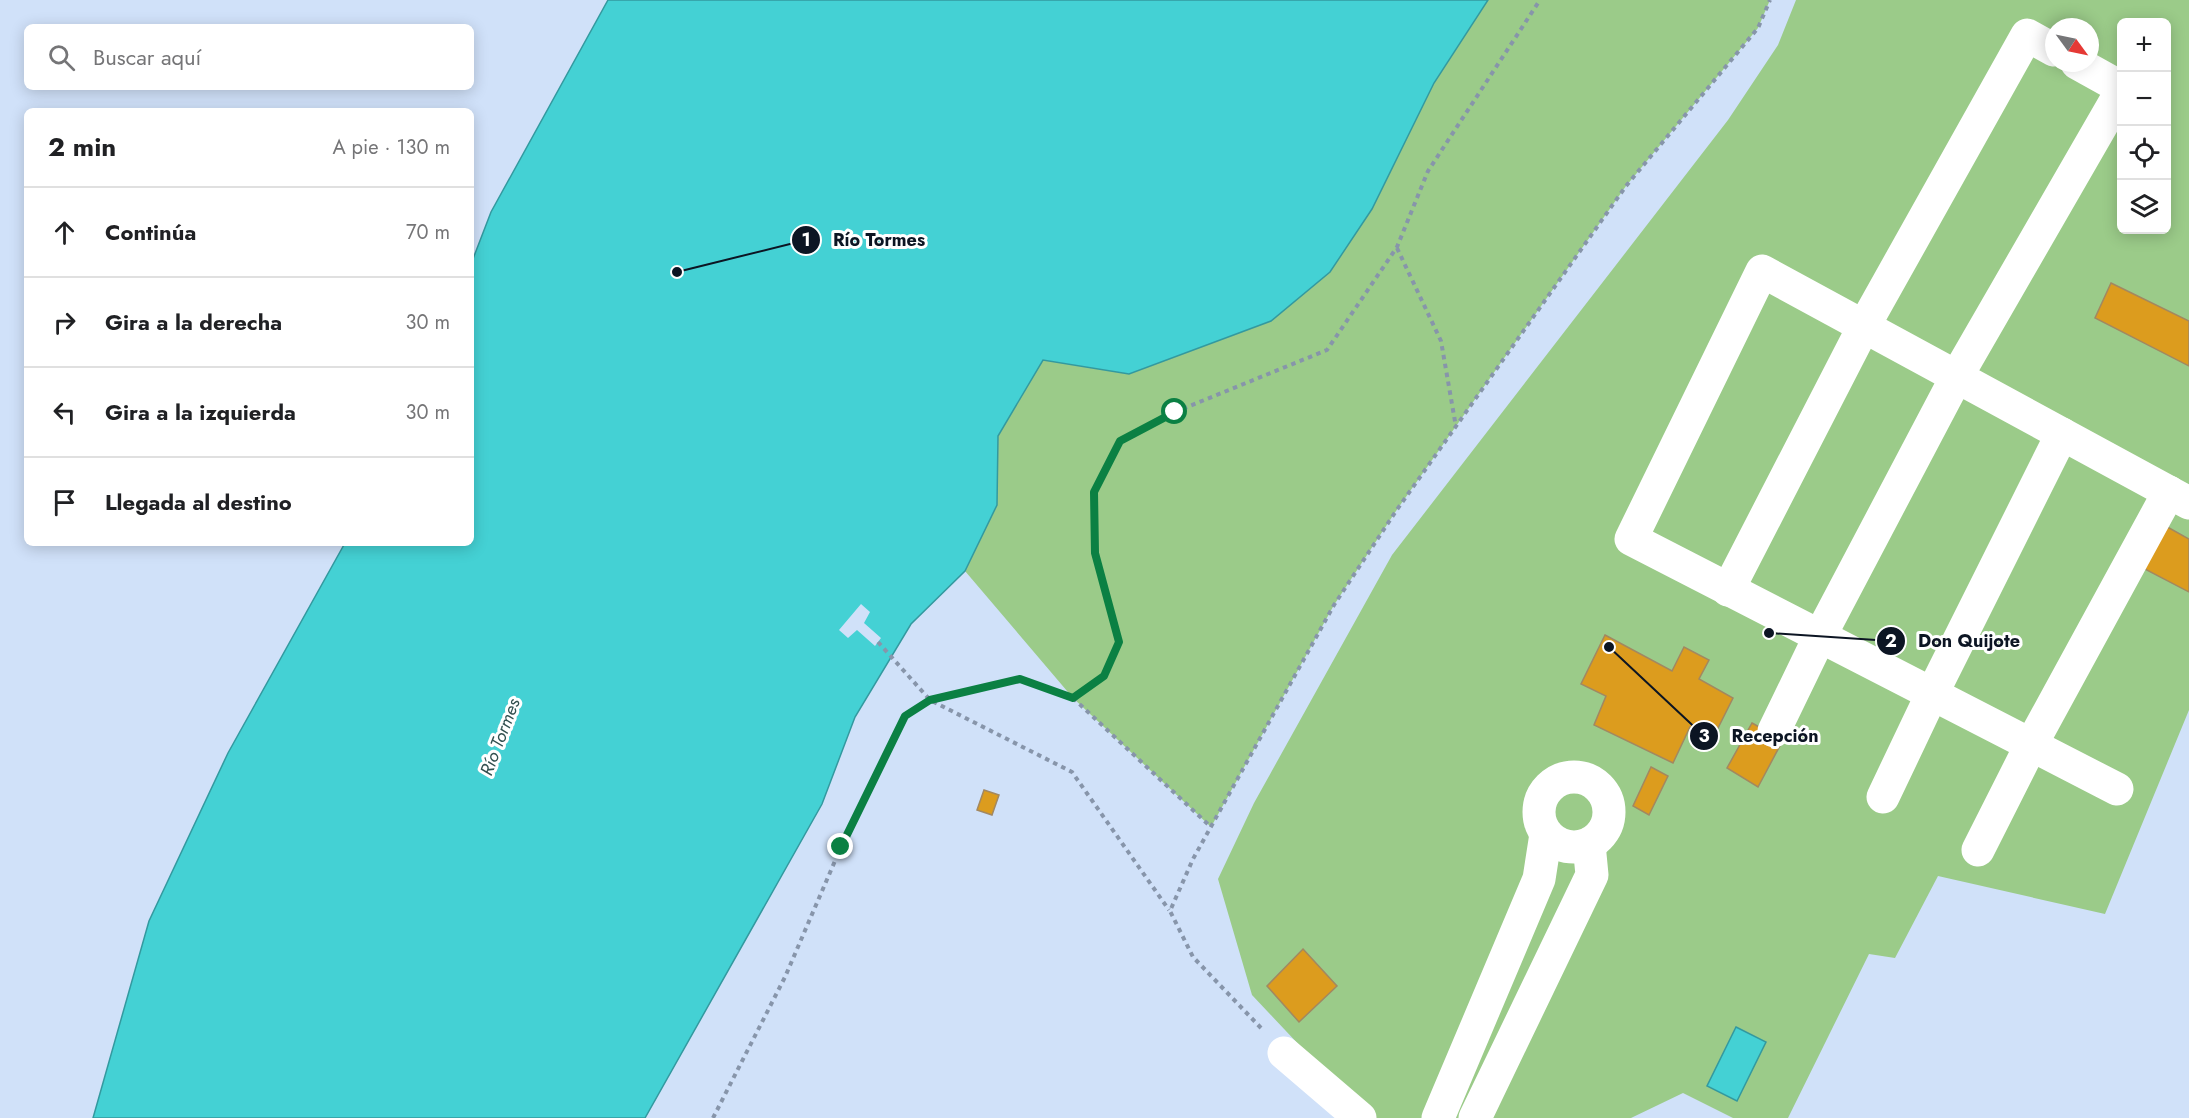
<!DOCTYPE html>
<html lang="es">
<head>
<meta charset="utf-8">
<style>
	:root { --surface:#fff; --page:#f2f2f2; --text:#202124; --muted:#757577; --line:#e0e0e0 }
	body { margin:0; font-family:Jost,sans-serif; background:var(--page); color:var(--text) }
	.controls { position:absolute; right:18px; top:18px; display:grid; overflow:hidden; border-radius:9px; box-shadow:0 3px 15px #0003 }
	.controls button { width:54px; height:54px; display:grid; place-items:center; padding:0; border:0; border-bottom:2px solid var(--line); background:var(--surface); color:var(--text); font:30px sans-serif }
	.compass { position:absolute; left:2045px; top:18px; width:54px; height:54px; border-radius:50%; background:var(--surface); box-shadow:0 3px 15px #0003; rotate:123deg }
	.stop { position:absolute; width:18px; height:18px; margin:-14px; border:4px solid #0b8043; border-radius:50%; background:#fff }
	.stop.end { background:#0b8043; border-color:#fff; box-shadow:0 2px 6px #0008 }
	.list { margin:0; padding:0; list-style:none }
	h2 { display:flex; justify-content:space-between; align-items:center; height:78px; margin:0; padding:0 24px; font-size:26px }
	h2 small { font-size:20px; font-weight:400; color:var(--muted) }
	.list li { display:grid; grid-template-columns:39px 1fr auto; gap:18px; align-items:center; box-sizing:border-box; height:90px; padding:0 24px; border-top:2px solid var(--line) }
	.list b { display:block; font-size:22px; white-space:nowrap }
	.list em { font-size:20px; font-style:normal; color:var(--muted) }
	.icon { flex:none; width:33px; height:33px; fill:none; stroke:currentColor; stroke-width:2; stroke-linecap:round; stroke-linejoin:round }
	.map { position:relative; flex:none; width:2189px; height:1118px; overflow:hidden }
	.search { position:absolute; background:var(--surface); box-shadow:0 3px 15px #0003; left:24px; top:24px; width:450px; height:66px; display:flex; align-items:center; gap:15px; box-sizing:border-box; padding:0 21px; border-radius:9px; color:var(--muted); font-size:22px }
	.panel { position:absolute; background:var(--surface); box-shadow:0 3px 15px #0003; left:24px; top:108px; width:450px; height:438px; border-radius:9px }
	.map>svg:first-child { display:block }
</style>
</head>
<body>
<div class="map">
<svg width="2189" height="1118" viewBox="0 0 2189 1118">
	<rect width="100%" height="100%" fill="#d0e1f9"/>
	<!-- green -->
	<g fill="#9bcb89" fill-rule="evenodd">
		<path d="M1488,0h282l-12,28 -132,158 -230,325 -62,94 -123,222 -138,-129 -108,-127 32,-66 1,-69 45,-76 86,14 142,-53 59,-49 42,-63 62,-126z"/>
		<path d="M1796,0h393v710l-84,204 -167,-38 -43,82 -26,-4 -81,164h-55l-50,-25 -52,25h-263l-116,-123 -34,-116 36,-76 138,-248 336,-435 50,-75zM2122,22h44v208h-44zM2054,27h36v36h-36z"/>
	</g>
	<!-- water -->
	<g fill="#44d1d4" stroke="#33999f" stroke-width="1.5">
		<path d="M608,0h880l-54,83 -62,126 -42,63 -59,49 -142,53 -86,-14 -45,76 -1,69 -32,66 -54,53 -56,93 -33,87 -177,314h-552l56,-197 79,-168 117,-210h126v-279l20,-52z"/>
		<path d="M1736,1027l30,15 -29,59 -30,-15z"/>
	</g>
	<!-- pier -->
	<path fill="#d0e1f9" d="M861,604l9,8 -6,11 17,15 -6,8 -18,-16 -9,8 -9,-8z"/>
	<!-- building -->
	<g fill="#dc9c1e" stroke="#a28861" stroke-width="1.5">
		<path d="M2111,283l78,38v45l-94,-48z"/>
		<path d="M2162,524l27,15v53l-50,-26z"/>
		<path d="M1605,635l67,36 12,-24 25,13 -10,19 34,19 -20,40 -23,-11 -17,36 -79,-38 12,-29 -25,-12z"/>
		<path d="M1752,723l31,17 -25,47 -31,-19z"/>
		<path d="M1651,767l17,9 -19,39 -16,-9z"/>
		<path d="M984,790l15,5 -7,20 -15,-5z"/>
		<path d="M1303,949l34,37 -38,36 -32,-36z"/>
	</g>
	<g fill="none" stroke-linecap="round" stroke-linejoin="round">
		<!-- path -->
		<g stroke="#8795aa" stroke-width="4" stroke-dasharray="4.5 4.5" stroke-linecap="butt">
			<path d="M1397,248l44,93 15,86"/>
			<path d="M878,642l52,58 142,72 97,138"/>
			<path d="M1073,698l138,129"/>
			<path d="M1261,1028l-68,-71 -23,-46 23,-52 141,-254 62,-94 230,-325 132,-158 12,-28"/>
			<path d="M713,1118l72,-141 56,-130 64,-131 25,-16 90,-21 53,19 31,-22 16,-34 -25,-89 -1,-60 26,-52 55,-29 152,-62 70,-103 31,-76 112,-171"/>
		</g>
		<!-- minor -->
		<g stroke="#fff" stroke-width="33">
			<path d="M2077,63l45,25"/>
			<path d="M1728,590l136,-264 163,-291 27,15"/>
			<path d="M1774,731l46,-95 137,-260 165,-286"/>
			<circle cx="1574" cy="812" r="35"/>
			<path d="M2117,789l-486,-250 131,-268 427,232"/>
			<path d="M1883,797l49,-103 130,-260"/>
			<path d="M1978,850l53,-105 138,-253"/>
			<path d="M1284,1053l76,65"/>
			<path d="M1438,1118l101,-239 7,-45"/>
			<path d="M1475,1118l117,-243 -3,-31"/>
		</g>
	</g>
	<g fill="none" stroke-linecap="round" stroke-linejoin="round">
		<!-- route -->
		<path stroke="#0b8043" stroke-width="8" d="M841,847l64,-131 25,-16 90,-21 53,19 31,-22 15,-34 -24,-89 -1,-61 26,-51 55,-29"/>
	</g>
	<g text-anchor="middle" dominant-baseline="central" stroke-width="6" stroke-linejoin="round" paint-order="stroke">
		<!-- water labels -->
		<g font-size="18" font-style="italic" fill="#325050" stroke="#fff">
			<text transform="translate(500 737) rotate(-69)">Río Tormes</text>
		</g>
	</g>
	<!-- callouts -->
	<path fill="none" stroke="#0c1523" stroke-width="2" d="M677 272L806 240M1769 633L1891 641M1609 647L1704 736"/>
	<g fill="#0c1523" stroke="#fff" stroke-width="2">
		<circle cx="677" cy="272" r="6"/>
		<circle cx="1769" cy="633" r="6"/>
		<circle cx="1609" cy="647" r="6"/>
		<circle cx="806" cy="240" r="15"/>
		<circle cx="1891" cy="641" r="15"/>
		<circle cx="1704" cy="736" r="15"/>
	</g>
	<g font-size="18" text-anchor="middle" font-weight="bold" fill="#fff">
		<text x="806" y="246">1</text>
		<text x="1891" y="647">2</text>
		<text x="1704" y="742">3</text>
	</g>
	<g font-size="18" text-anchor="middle" font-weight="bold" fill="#0c1523" stroke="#fff" stroke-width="6" stroke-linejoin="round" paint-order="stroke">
		<text x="879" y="246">Río Tormes</text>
		<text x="1969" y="647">Don Quijote</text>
		<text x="1775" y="742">Recepción</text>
	</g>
</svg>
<div class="controls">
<button>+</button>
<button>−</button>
<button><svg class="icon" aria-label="locate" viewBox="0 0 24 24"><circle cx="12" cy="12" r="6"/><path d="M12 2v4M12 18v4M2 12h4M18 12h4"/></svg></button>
<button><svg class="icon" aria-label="layers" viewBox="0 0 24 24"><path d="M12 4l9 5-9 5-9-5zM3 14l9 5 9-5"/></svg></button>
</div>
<svg class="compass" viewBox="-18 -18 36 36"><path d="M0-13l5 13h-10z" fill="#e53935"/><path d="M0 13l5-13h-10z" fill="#757577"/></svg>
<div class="stop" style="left:1175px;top:412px"></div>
<div class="stop end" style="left:841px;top:847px"></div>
<div class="search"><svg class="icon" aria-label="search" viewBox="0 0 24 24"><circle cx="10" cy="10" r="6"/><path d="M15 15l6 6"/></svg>Buscar aquí</div>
<section class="panel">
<h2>2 min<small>A pie · 130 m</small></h2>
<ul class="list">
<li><svg class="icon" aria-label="ahead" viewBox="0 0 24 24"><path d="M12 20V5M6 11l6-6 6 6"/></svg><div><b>Continúa</b></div><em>70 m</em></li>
<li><svg class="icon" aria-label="right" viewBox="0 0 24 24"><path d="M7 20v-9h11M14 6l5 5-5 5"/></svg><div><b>Gira a la derecha</b></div><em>30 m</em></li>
<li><svg class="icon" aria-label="left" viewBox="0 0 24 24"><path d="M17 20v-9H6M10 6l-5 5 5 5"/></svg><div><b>Gira a la izquierda</b></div><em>30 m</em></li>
<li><svg class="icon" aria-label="arrive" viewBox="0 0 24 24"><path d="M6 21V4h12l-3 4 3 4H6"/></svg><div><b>Llegada al destino</b></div></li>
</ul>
</section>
</div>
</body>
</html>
